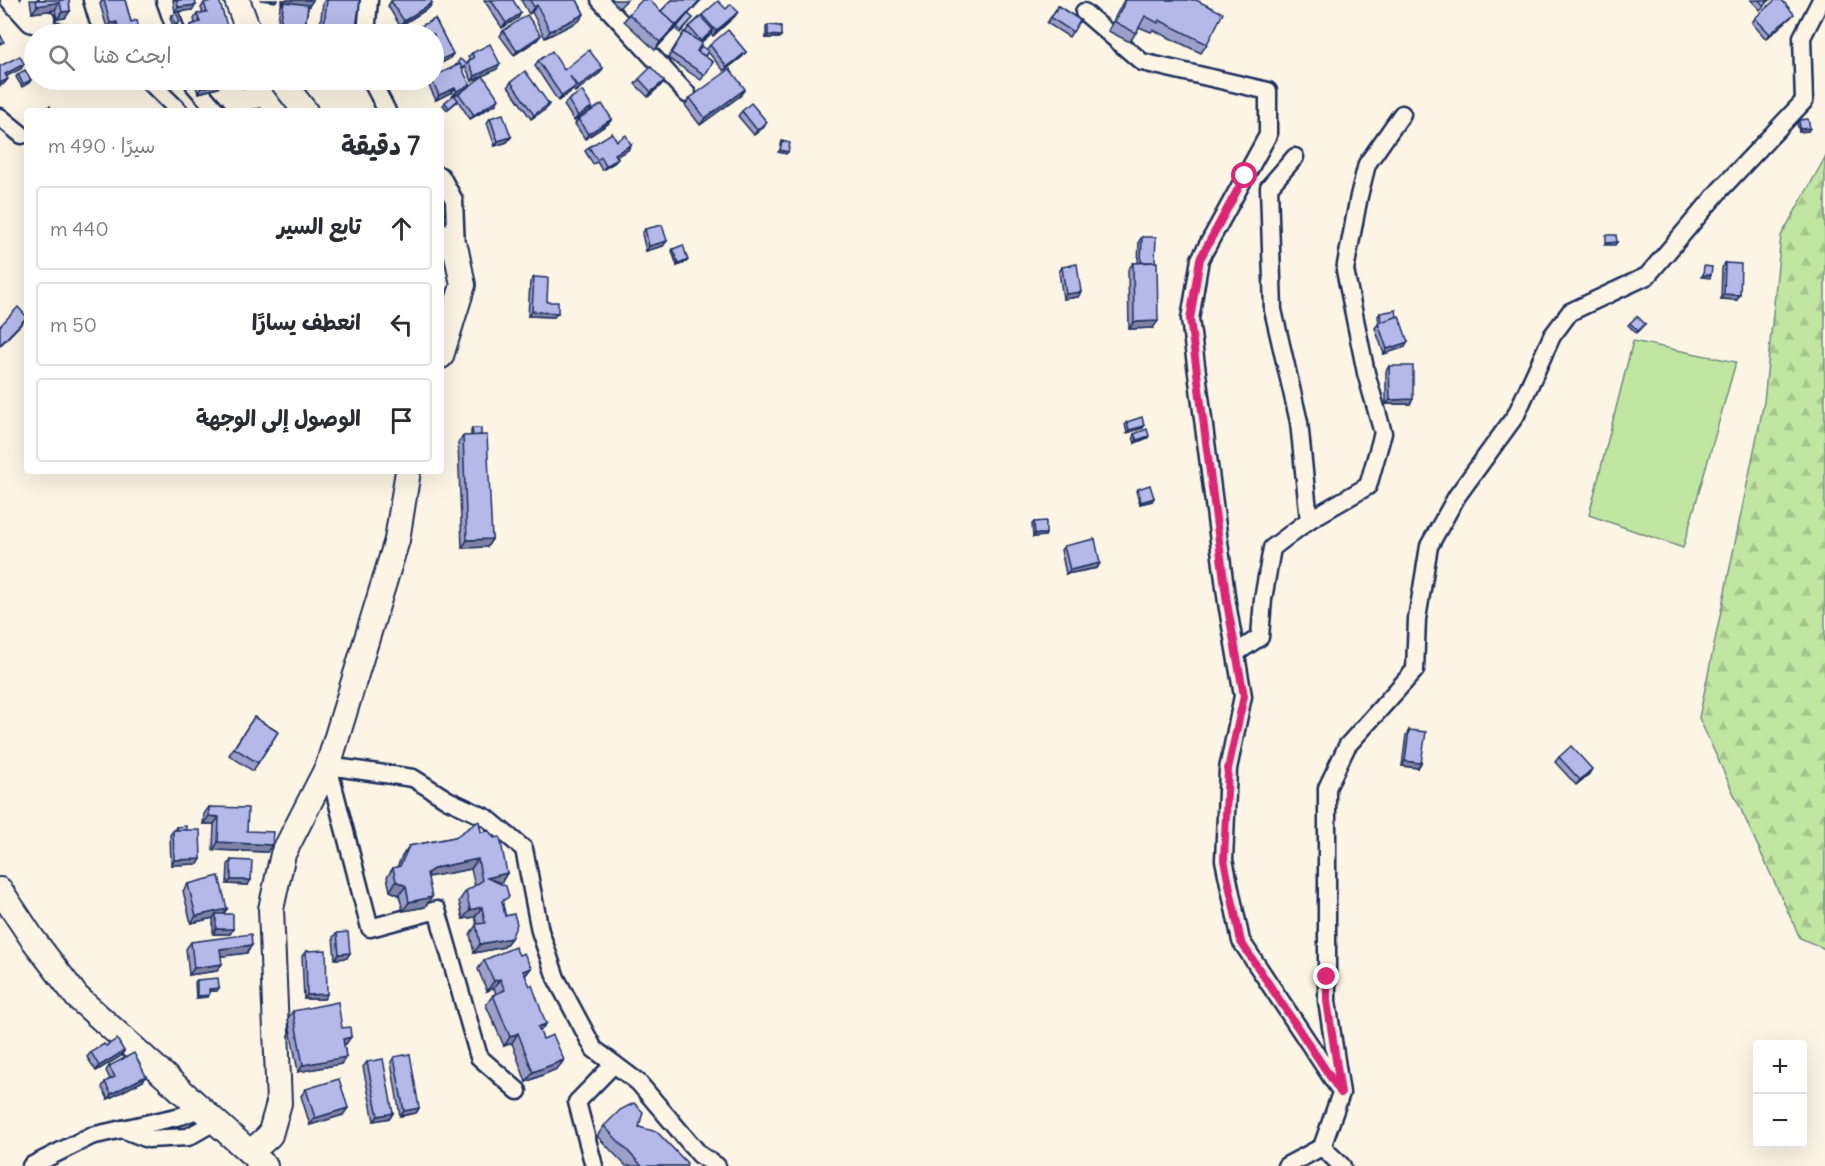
<!DOCTYPE html>
<html lang="ar">
<head>
<meta charset="utf-8">
<style>
	:root { --surface:#fff; --page:#f7f7f7; --text:#2b2b33; --muted:#7c7c81; --line:#e1e1e2 }
	body { margin:0; font-family:Delius,"Playpen Sans Arabic",sans-serif; background:var(--page); color:var(--text); direction:rtl }
	.controls { position:absolute; right:18px; bottom:18px; display:grid; overflow:hidden; border-radius:6px; box-shadow:0 6px 24px #0002 }
	.controls button { width:54px; height:54px; display:grid; place-items:center; padding:0; border:0; border-bottom:2px solid var(--line); background:var(--surface); color:var(--text); font:30px sans-serif }
	.stop { position:absolute; width:18px; height:18px; margin:-14px; border:4px solid #db2777; border-radius:50%; background:#fff }
	.stop.end { background:#db2777; border-color:#fff; box-shadow:0 2px 6px #0008 }
	.list { margin:0; padding:0; list-style:none }
	h2 { display:flex; justify-content:space-between; align-items:center; height:78px; margin:0; padding:0 24px; font-size:26px }
	h2 small { font-size:20px; font-weight:400; color:var(--muted) }
	.list li { display:grid; grid-template-columns:39px 1fr auto; gap:18px; align-items:center; box-sizing:border-box; height:84px; margin:0 12px 12px; padding:0 12px; border:2px solid var(--line); border-radius:6px }
	.list b { display:block; font-size:22px; white-space:nowrap }
	.list em { font-size:20px; font-style:normal; color:var(--muted) }
	.icon { flex:none; width:33px; height:33px; fill:none; stroke:currentColor; stroke-width:2; stroke-linecap:round; stroke-linejoin:round }
	.map { position:relative; flex:none; width:1825px; height:1166px; overflow:hidden; direction:ltr }
	.search { position:absolute; background:var(--surface); box-shadow:0 6px 24px #0002; left:24px; top:24px; width:420px; height:66px; display:flex; align-items:center; gap:15px; box-sizing:border-box; padding:0 21px; border-radius:33px; color:var(--muted); font-size:22px }
	.panel { position:absolute; background:var(--surface); box-shadow:0 6px 24px #0002; left:24px; top:108px; width:420px; height:366px; border-radius:6px; direction:rtl }
	.map>svg:first-child { display:block }
</style>
</head>
<body>
<div class="map">
<svg width="1825" height="1166" viewBox="0 0 1825 1166">
	<defs>
		<pattern id="forest-firs" width="22" height="20" patternUnits="userSpaceOnUse" patternTransform="scale(1.5)"><rect width="22" height="20" fill="#c0e6a1"/><path d="M5 1l3.5 6h-7zM16 11l3.5 6h-7z" fill="#a4c68d"/></pattern>
	</defs>
	<rect width="100%" height="100%" fill="#fcf5e5"/>
	<filter id="ink" filterUnits="userSpaceOnUse"><feTurbulence type="fractalNoise" baseFrequency=".0167" numOctaves="2"/><feDisplacementMap in="SourceGraphic" scale="12" xChannelSelector="R" yChannelSelector="G"/><feConvolveMatrix kernelMatrix="1 2 1 2 8 2 1 2 1" color-interpolation-filters="sRGB"/></filter>
	<g filter="url(#ink)">
		<!-- forest -->
		<path fill="url(#forest-firs)" stroke="#6e8a80" stroke-width="1.5" d="M1825,158v791l-25,-11 -101,-220 65,-316 17,-166z"/>
		<!-- garden -->
		<path fill="#c0e6a1" stroke="#6e8a80" stroke-width="1.5" d="M1633,341l103,21 -53,186 -94,-33z"/>
		<g fill="none" stroke-linecap="round" stroke-linejoin="round">
			<!-- minor casing -->
			<g stroke="#1b2f5e" stroke-width="21">
				<g id="minor">
					<path d="M9,0l21,23 35,11"/>
					<path d="M29,0l6,15 11,4"/>
					<path d="M92,0l6,20 10,14"/>
					<path d="M165,0l12,34"/>
					<path d="M600,0l87,94"/>
					<path d="M1084,12l58,50 126,29v44l-68,124 -10,60 37,284 16,93 -15,73 -4,91 17,81 97,146"/>
					<path d="M311,34l8,-34"/>
					<path d="M366,34l3,-34"/>
					<path d="M148,80l31,31"/>
					<path d="M193,80l2,6 22,25"/>
					<path d="M371,80l16,31"/>
					<path d="M0,117l22,18"/>
					<path d="M1295,157l-26,30 4,123 26,112 10,98"/>
					<path d="M441,176l13,24 2,50"/>
					<path d="M1236,653l24,-16 3,-38 9,-51 37,-28 59,-34 15,-53 -17,-60 -21,-103 14,-74 8,-32 35,-50"/>
					<path d="M518,1091l-39,-34 -42,-147 -67,18 -42,-162 85,12 35,22 39,18 37,31 16,82 16,47 38,71 44,33 62,73 17,11"/>
					<path d="M122,1129l26,10 40,-2 28,-16"/>
					<path d="M1322,1147l20,19"/>
					<path d="M31,1166l60,-30 90,-20 21,-8"/>
					<path d="M594,1166l-17,-64 37,-38"/>
					<path d="M1286,1166l36,-19 19,-54 -14,-92v-213l20,-42 68,-76 2,-51 12,-73 28,-50 59,-81 36,-79 18,-24 77,-36 73,-86 84,-89 -2,-64 19,-37"/>
				</g>
			</g>
			<!-- secondary casing -->
			<g stroke="#1b2f5e" stroke-width="28">
				<g id="secondary">
					<path d="M237,0l10,27 4,7"/>
					<path d="M281,80l24,31"/>
					<path d="M441,235l15,15 7,35 -22,71"/>
					<path d="M0,890l32,48 45,59 188,169"/>
					<path d="M251,1152l19,-17 9,-32 -8,-194 12,-55 45,-88 69,-226 11,-69"/>
				</g>
			</g>
			<!-- minor -->
			<use href="#minor" stroke="#fcf5e5" stroke-width="16"/>
			<!-- secondary -->
			<use href="#secondary" stroke="#fcf5e5" stroke-width="24"/>
		</g>
		<!-- wall -->
		<g fill="#9c9fc9" stroke="#1b2f5e" stroke-width="1.5">
			<path d="M30,0h39l1,11 -5,7 -8,1 -2,-9 -23,3z"/>
			<path d="M103,0h22l6,22 8,8 -3,4h-20l-3,-7 -6,1 -7,-24z"/>
			<path d="M173,0h22l-3,10 -17,2z"/>
			<path d="M282,0h31l-5,7 -4,27h-28l4,-27 2,-3 -1,-1z"/>
			<path d="M325,0h35l-5,34h-36l4,-32z"/>
			<path d="M484,0h29l5,18 -16,10z"/>
			<path d="M521,0h56l7,14 -5,7 -34,17 -13,-26 -3,2z"/>
			<path d="M611,0h16l-8,8z"/>
			<path d="M672,0h29l-46,50 -31,-29 5,-7 32,-3z"/>
			<path d="M1124,0h72l11,44 -6,9 -48,-23 -2,2 -12,-5 -9,15 -22,-11z"/>
			<path d="M1751,0h19l-10,10z"/>
			<path d="M391,1l41,2 -3,5 -29,18 -12,-20z"/>
			<path d="M204,3l23,23 -4,5 -11,3h-23l-2,-5 4,-4 4,-2 -1,-4 3,-5 6,-1 -2,-5z"/>
			<path d="M1058,6l22,14 -11,17 -22,-14z"/>
			<path d="M726,9l9,7 -22,20 -2,-3 -10,9 -4,9 9,-1 4,-5 36,7 -4,5 -18,14 -16,-19 -3,4 8,6 -12,18 -33,-22 16,-26 3,1 -2,-1 4,-5 13,-12z"/>
			<path d="M688,14l5,4 -13,15 -5,-4z"/>
			<path d="M172,15l6,10 -5,1 -3,-8z"/>
			<path d="M1755,18h35l-24,21 -14,-16z"/>
			<path d="M435,19l18,35 -4,5 -15,8v-33h-17l-1,-2 3,-5z"/>
			<path d="M768,25l11,13h-13v-11z"/>
			<path d="M503,31l38,4 -4,5 -23,15 -14,-19z"/>
			<path d="M472,53l28,11 -3,5 -25,12 -7,-15 -3,4 8,15 -2,2 28,17 -26,15 -12,-18 -11,9 -4,-5 10,-10 -1,-3 -16,8 -9,-18 2,-2h5l32,-16 4,-3 -2,-4z"/>
			<path d="M538,61l26,9 39,-2 -3,5 -25,19 -2,-2 -15,11 -23,-35z"/>
			<path d="M18,74l13,6 -2,3 -7,4 -6,-10z"/>
			<path d="M639,79l22,6 -13,12 -13,-13z"/>
			<path d="M194,80h26l-2,8 -20,5z"/>
			<path d="M239,80h22l-1,2 -18,6z"/>
			<path d="M511,82l38,22 -3,5 -15,10 -23,-33z"/>
			<path d="M740,96l-40,29 -15,-20 5,-7z"/>
			<path d="M568,100l24,7 -3,5 -15,9 -10,-16z"/>
			<path d="M742,111l22,16 -10,8 -16,-19z"/>
			<path d="M490,118l21,19 -4,5 -12,4 -8,-23z"/>
			<path d="M578,119h34l-4,5 -23,15 -10,-15z"/>
			<path d="M1799,120l9,11 -9,1 -2,-9z"/>
			<path d="M617,141l11,9 -12,6 2,3 -4,4 -12,7 -5,-8 -4,2 -8,-13 4,-4z"/>
			<path d="M645,229l18,17 -17,5 -4,-17z"/>
			<path d="M1142,237l11,91 -24,1 -1,-59 5,-7h5l1,-22z"/>
			<path d="M673,249l13,13 -9,4 -5,-15z"/>
			<path d="M1725,263l12,37 -16,-1 1,-31z"/>
			<path d="M1062,267l16,30 -15,2 -4,-27z"/>
			<path d="M534,277l13,25 7,15 -26,-1 2,-34z"/>
			<path d="M1380,313l25,34 -21,7 -9,-26 4,-5 -1,-7z"/>
			<path d="M1630,323l15,1 -9,9 -8,-8z"/>
			<path d="M1389,366l21,38h-24v-33z"/>
			<path d="M1127,422l17,4 -1,2 -16,5 -2,-9z"/>
			<path d="M472,428l9,7 11,104 -5,8 -25,1 -4,-105 5,-7h8v-5z"/>
			<path d="M1134,434l13,4 -12,5 -2,-6z"/>
			<path d="M1138,489l14,12 -12,3 -4,-13z"/>
			<path d="M1034,522l12,12 -1,2 -12,1 -1,-13z"/>
			<path d="M1064,546l36,17 -3,5 -31,6 -5,-24z"/>
			<path d="M254,717l24,15 -25,39 -24,-16z"/>
			<path d="M1409,730l9,38 -16,-2 4,-31z"/>
			<path d="M1559,757l30,17 -13,11 -21,-23z"/>
			<path d="M209,807l38,24 20,21 -54,-2 1,-26h-11l1,-10z"/>
			<path d="M176,827l10,3 15,29 -3,5 -27,1 -1,-30z"/>
			<path d="M481,832l26,41 -6,10 2,22 8,33 -7,9 -30,6 -4,-19 7,-10 -2,-7 -12,2 -4,-18 7,-10 9,-5 -4,-17 -43,8 -3,30 -22,4 -4,-16 -9,-4 -3,-14 6,-9 4,-1 5,-11 7,-10z"/>
			<path d="M231,860l17,25 -21,-1 1,-19z"/>
			<path d="M188,884l39,25 -4,5 10,15 -3,5h-17v-16l-22,5 -8,-32z"/>
			<path d="M337,933l10,25 -12,1 -2,-22z"/>
			<path d="M191,942l56,11 -26,3 -4,15 -28,4 -3,-26z"/>
			<path d="M306,951l21,43 -3,5h-20l-2,-43z"/>
			<path d="M519,955l12,13 -6,8 15,56 3,7 21,21 -7,9 -31,13 -14,-39 -8,3 -18,-41 7,-10 3,-1 -2,-6 -7,3 -9,-22 6,-9z"/>
			<path d="M197,980l20,11h-8l-1,6 -12,1 -1,-16z"/>
			<path d="M293,1011l49,17 4,16 -2,1 2,12 -5,7 -43,8 -10,-54z"/>
			<path d="M106,1046l18,5 -3,5 -25,15 -9,-14 4,-5z"/>
			<path d="M394,1057l25,51 -3,5 -16,3 -9,-54z"/>
			<path d="M367,1062l26,51 -3,5 -16,3 -11,-54z"/>
			<path d="M109,1066l34,15 -35,18 -6,-12 3,-5 5,-3 -4,-8z"/>
			<path d="M306,1089l37,26 -33,10 -9,-29z"/>
			<path d="M604,1126l35,1 47,39h-60l-29,-30z"/>
		</g>
		<!-- shaded-wall -->
		<g fill="#7f82a4" stroke="#1b2f5e" stroke-width="1.5">
			<path d="M260,0h17l-2,2z"/>
			<path d="M284,0h29l-5,8 -24,-6 -2,2 -1,-1z"/>
			<path d="M700,0h1l-29,32 3,-5z"/>
			<path d="M60,2l-5,8 -23,3 5,-7z"/>
			<path d="M432,3l-3,5 -29,18 4,-5z"/>
			<path d="M196,5l-4,5 -17,2 3,-5z"/>
			<path d="M537,5l-5,7 -3,2 5,-7z"/>
			<path d="M70,11l-5,7 -8,1 5,-7z"/>
			<path d="M738,12l-3,4 -22,20 3,-5z"/>
			<path d="M521,13l-3,5 -16,10 4,-5z"/>
			<path d="M584,14l-5,7 -34,17 5,-7z"/>
			<path d="M1794,14l-4,4 -24,21 4,-5z"/>
			<path d="M117,22l-4,5 -6,1 3,-5z"/>
			<path d="M676,25l-5,7 -16,18 5,-8z"/>
			<path d="M227,26l-4,5 -11,3h-13z"/>
			<path d="M139,30l-3,4h-13z"/>
			<path d="M713,30l-3,5 -13,11 4,-5z"/>
			<path d="M279,31l25,3h-27z"/>
			<path d="M541,35l-4,5 -23,15 3,-4z"/>
			<path d="M768,35l13,1 -2,2h-13z"/>
			<path d="M746,52l-4,5 -18,14 3,-4z"/>
			<path d="M453,54l-4,5 -15,8 2,-5z"/>
			<path d="M24,64l-3,5 -20,10 4,-5z"/>
			<path d="M500,64l-3,5 -25,12 3,-5z"/>
			<path d="M603,68l-3,5 -25,19 3,-5z"/>
			<path d="M8,79l-4,5 -4,2v-3z"/>
			<path d="M261,80l-1,2 -18,6 2,-2z"/>
			<path d="M664,81l-3,4 -13,12 3,-5z"/>
			<path d="M221,83l-3,5 -20,5 3,-5z"/>
			<path d="M470,85l-4,5 -13,6 4,-5z"/>
			<path d="M576,86l-4,5 -14,10 4,-5z"/>
			<path d="M455,88l-3,4 -16,8 3,-5z"/>
			<path d="M745,89l-5,7 -40,29 5,-7z"/>
			<path d="M499,99l-3,5 -26,15 4,-4z"/>
			<path d="M549,104l-3,5 -15,10 3,-4z"/>
			<path d="M592,107l-3,5 -15,9 4,-5z"/>
			<path d="M612,119l-4,5 -23,15 3,-5z"/>
			<path d="M767,122l-3,5 -10,8 3,-5z"/>
			<path d="M1810,128l-2,3 -9,1 1,-3z"/>
			<path d="M511,137l-4,5 -12,4 3,-5z"/>
			<path d="M631,145l-3,5 -16,9 3,-5z"/>
			<path d="M780,150l8,2 -2,2 -8,-2z"/>
			<path d="M618,159l-4,4 -12,7 4,-4z"/>
			<path d="M667,241l-4,5 -17,5 3,-5z"/>
			<path d="M1617,242l-2,3h-11l2,-2z"/>
			<path d="M688,260l-2,2 -9,4 1,-3z"/>
			<path d="M1703,275h8l-1,3 -9,-1z"/>
			<path d="M1081,292l-3,5 -15,2 3,-5z"/>
			<path d="M1724,294l16,1 -3,5 -16,-1z"/>
			<path d="M532,311l26,2 -4,4 -26,-1z"/>
			<path d="M27,317l-3,4 -24,25v-1z"/>
			<path d="M1158,321l-5,7 -24,1 5,-7z"/>
			<path d="M1408,342l-3,5 -21,7 3,-5z"/>
			<path d="M1413,399l-3,5h-24l4,-4z"/>
			<path d="M1144,426l-1,2 -16,5 2,-3z"/>
			<path d="M1149,436l-2,2 -12,5 2,-3z"/>
			<path d="M1154,498l-2,3 -12,3 1,-2z"/>
			<path d="M1035,534h11l-1,2 -12,1z"/>
			<path d="M492,539l-5,8 -25,1 5,-8z"/>
			<path d="M1100,563l-3,5 -31,6 4,-4z"/>
			<path d="M1405,761l16,2 -3,5 -16,-2z"/>
			<path d="M1592,769l-3,5 -13,11 4,-5z"/>
			<path d="M209,816l10,1 -5,7h-11z"/>
			<path d="M218,842l54,3 -5,7 -54,-2z"/>
			<path d="M201,859l-3,5 -27,1 3,-5z"/>
			<path d="M478,859l-7,10 -43,8 -1,-4 8,-5z"/>
			<path d="M507,873l-6,10 -14,-5z"/>
			<path d="M231,880h20l-3,5 -21,-1z"/>
			<path d="M396,881l10,5 -7,9 -9,-4z"/>
			<path d="M432,897l-7,10 -22,4 6,-9z"/>
			<path d="M482,907l-7,10 -12,2 7,-9z"/>
			<path d="M227,909l-5,7 -6,-2 -3,4 -22,5 5,-7z"/>
			<path d="M216,929h17l-3,5h-17z"/>
			<path d="M511,938l-7,9 -30,6 6,-9z"/>
			<path d="M252,945l-5,8 -32,4 5,-8z"/>
			<path d="M350,953l-3,5 -12,1 4,-5z"/>
			<path d="M222,964l-5,7 -28,4 5,-7z"/>
			<path d="M531,968l-7,9 -1,-6z"/>
			<path d="M500,979l-6,9 -7,3 7,-10z"/>
			<path d="M219,988l-2,3h-10l2,-2z"/>
			<path d="M327,994l-3,5h-20l3,-4z"/>
			<path d="M209,995l-1,2 -12,1 1,-2z"/>
			<path d="M546,1024l-7,9 -1,-6z"/>
			<path d="M518,1033l-6,10 -8,3 6,-9z"/>
			<path d="M351,1037l-5,7 -8,2 5,-7z"/>
			<path d="M124,1051l-3,5 -25,15 3,-5z"/>
			<path d="M346,1057l-5,7 -43,8 5,-7z"/>
			<path d="M564,1060l-7,9 -31,13 7,-10z"/>
			<path d="M146,1076l-3,5 -35,18 3,-5z"/>
			<path d="M348,1108l-5,7 -33,10 5,-7z"/>
			<path d="M419,1108l-3,5 -16,3 4,-5z"/>
			<path d="M393,1113l-3,5 -16,3 4,-5z"/>
		</g>
		<!-- building -->
		<g fill="#b5b9ea" stroke="#1b2f5e" stroke-width="1.5">
			<path d="M36,0h33l1,11 -8,1 -2,-10 -23,4z"/>
			<path d="M104,0h21l6,22 6,-2 2,10 -19,4 -3,-12 -7,1z"/>
			<path d="M177,0h18l1,5 -18,2z"/>
			<path d="M214,0h5l8,26 -28,8h-5l-3,-9 9,-3 -3,-8 10,-2 -3,-9z"/>
			<path d="M327,0h33l-5,34h-8l-13,-1 -1,1h-10z"/>
			<path d="M393,0h38l1,3 -28,18 -13,-20z"/>
			<path d="M491,0h22l8,13 -15,10z"/>
			<path d="M530,0h47l7,14 -34,17 -13,-26 -3,2z"/>
			<path d="M642,0h7l27,25 -16,17 -31,-28z"/>
			<path d="M672,0h28l-25,27 1,-2 -15,-14z"/>
			<path d="M1126,0h70l27,13 -16,31 -48,-24 -1,3 -13,-7 -9,17 -21,-11z"/>
			<path d="M1759,0h10l-6,5z"/>
			<path d="M1775,0h7l12,14 -24,20 -15,-16z"/>
			<path d="M718,1l8,8 5,-5 7,8 -22,19 -14,-16z"/>
			<path d="M284,2l24,3 -4,29 -25,-3z"/>
			<path d="M1058,6l22,14 -7,12 -22,-14z"/>
			<path d="M177,14l3,8 -5,2 -3,-9z"/>
			<path d="M688,14l5,4 -12,13 -4,-4z"/>
			<path d="M527,15l14,20 -24,16 -14,-20z"/>
			<path d="M701,17l12,13 -12,11 -12,-14z"/>
			<path d="M435,19l18,35 -17,8 -2,-6v-22h-11l-4,-7z"/>
			<path d="M768,25l13,1v10l-13,-1z"/>
			<path d="M728,30l18,22 -19,15 -17,-22z"/>
			<path d="M684,32l18,11 -5,8 16,11 -8,13 -34,-22z"/>
			<path d="M0,34l4,8 -4,2z"/>
			<path d="M490,44l10,20 -25,12 -7,-15 6,-3 -2,-5z"/>
			<path d="M701,46l7,5 -3,5 -7,-4z"/>
			<path d="M589,50l14,18 -25,19 -8,-11 6,10 -14,10 -24,-35 14,-10 12,19z"/>
			<path d="M20,56l4,8 -19,10 3,5 -8,4v-17z"/>
			<path d="M460,59l7,5 -5,6 -2,-6 -5,2z"/>
			<path d="M460,64l10,21 -13,6 -2,-3 -16,7 -7,-15h2v-4z"/>
			<path d="M651,67l13,14 -13,11 -12,-13z"/>
			<path d="M730,69l15,20 -40,29 -15,-20z"/>
			<path d="M25,70l6,10 -8,4 -5,-10z"/>
			<path d="M525,71l24,33 -15,11 -23,-33z"/>
			<path d="M483,76l16,23 -25,16 -15,-21z"/>
			<path d="M199,80h21l1,3 -20,5z"/>
			<path d="M242,80h19l-17,6z"/>
			<path d="M582,91l10,16 -14,9 -10,-16z"/>
			<path d="M454,95l4,5 -9,8 -4,-6z"/>
			<path d="M751,103l16,19 -10,8 -15,-19z"/>
			<path d="M602,104l10,15 -24,15 -10,-15z"/>
			<path d="M50,106l2,5h-14z"/>
			<path d="M261,108l1,3h-12l-1,-1z"/>
			<path d="M503,114l8,23 -13,4 -8,-23z"/>
			<path d="M1808,119l2,9 -10,1 -1,-9z"/>
			<path d="M612,133l5,8 9,-6 5,10 -16,9 3,5 -12,7 -5,-9 -4,3 -8,-13z"/>
			<path d="M782,141l8,2 -2,9 -8,-2z"/>
			<path d="M662,225l5,16 -18,5 -4,-17z"/>
			<path d="M1606,235h10l1,7 -11,1z"/>
			<path d="M1142,237h14l-1,25h-14z"/>
			<path d="M683,245l5,15 -10,3 -5,-14z"/>
			<path d="M1157,262l1,59 -24,1 -1,-59z"/>
			<path d="M1725,263l16,1 -1,31 -16,-1z"/>
			<path d="M1077,264l4,28 -15,2 -4,-27z"/>
			<path d="M1704,266l8,1 -1,8h-8z"/>
			<path d="M534,277l14,1 -1,24h11v11l-26,-2z"/>
			<path d="M18,307l9,10 -27,28v-19z"/>
			<path d="M1396,310l1,7 -16,5 -1,-9z"/>
			<path d="M1399,316l9,26 -21,7 -9,-26z"/>
			<path d="M1637,316l8,8 -7,7 -8,-8z"/>
			<path d="M1389,366h24v33l-23,1z"/>
			<path d="M1142,417l2,9 -15,4 -2,-8z"/>
			<path d="M472,428h9v7l-8,1z"/>
			<path d="M1147,429l2,7 -12,4 -3,-6z"/>
			<path d="M487,435l5,104 -25,1 -4,-104z"/>
			<path d="M1150,485l4,13 -13,4 -3,-13z"/>
			<path d="M1046,521v13h-11l-1,-12z"/>
			<path d="M1095,539l5,24 -30,7 -6,-24z"/>
			<path d="M254,717l24,15 -20,31 -24,-15z"/>
			<path d="M1409,730l17,2 -5,31 -16,-2z"/>
			<path d="M1571,746l21,23 -12,11 -21,-23z"/>
			<path d="M209,807l39,1 -1,23 26,1 -1,13 -54,-3 1,-25 -10,-1z"/>
			<path d="M479,821l2,11 8,-1 5,7 6,-1 7,36 -20,5 19,8 3,11 -7,4 3,15 9,-2 3,10 -6,14 -31,6 -4,-20 9,-1 -3,-16 -12,3 -4,-19 16,-10 -4,-22 -43,9 -8,5 5,24 -23,5 -3,-16 -10,-5 -3,-13 7,-2 9,-20 46,-9z"/>
			<path d="M186,826v4h-10v-3z"/>
			<path d="M173,830h27l1,29 -27,1z"/>
			<path d="M231,860l21,1 -1,19h-20z"/>
			<path d="M219,876l8,33 -31,7 -8,-32z"/>
			<rect x="216" y="914" width="17" height="15"/>
			<path d="M348,932l2,21 -11,1 -2,-21z"/>
			<path d="M251,934l1,11 -32,4 2,15 -28,4 -3,-26z"/>
			<path d="M515,947l4,8 5,-2 7,15 -8,3 7,15 2,-1 14,39 -8,3 5,12 10,-4 11,25 -31,12 -15,-39 -8,4 -17,-42 12,-5 -5,-11 -6,2 -10,-21z"/>
			<path d="M326,950l1,44 -20,1 -1,-44z"/>
			<path d="M218,978l1,10 -10,1v6l-12,1v-16z"/>
			<path d="M338,1002l4,26 8,-1 1,10 -8,2 3,18 -43,8 -10,-54z"/>
			<path d="M117,1039l7,12 -25,15 -8,-14 13,-8 2,2z"/>
			<path d="M134,1053l12,23 -35,18 -6,-12 10,-5 -6,-11z"/>
			<path d="M410,1054l9,54 -15,3 -10,-54z"/>
			<path d="M383,1059l10,54 -15,3 -11,-54z"/>
			<path d="M339,1079l9,29 -33,10 -9,-29z"/>
			<path d="M634,1103l9,9 -4,15 18,5 30,31 -1,3h-44l-38,-40 16,-16z"/>
		</g>
	</g>
	<g fill="none" stroke-linecap="round" stroke-linejoin="round" filter="url(#ink)">
		<!-- route -->
		<path stroke="#db2777" stroke-width="8" d="M1245,176l-45,83 -10,60 37,284 17,93 -16,73 -4,91 17,82 100,151 -14,-92v-24"/>
	</g>
</svg>
<div class="controls">
<button>+</button>
<button>−</button>
</div>
<div class="stop" style="left:1245px;top:176px"></div>
<div class="stop end" style="left:1327px;top:977px"></div>
<div class="search"><svg class="icon" aria-label="search" viewBox="0 0 24 24"><circle cx="10" cy="10" r="6"/><path d="M15 15l6 6"/></svg>ابحث هنا</div>
<section class="panel">
<h2>7 دقيقة<small>سيرًا · 490 m</small></h2>
<ul class="list">
<li><svg class="icon" aria-label="ahead" viewBox="0 0 24 24"><path d="M12 20V5M6 11l6-6 6 6"/></svg><div><b>تابع السير</b></div><em>440 m</em></li>
<li><svg class="icon" aria-label="left" viewBox="0 0 24 24"><path d="M17 20v-9H6M10 6l-5 5 5 5"/></svg><div><b>انعطف يسارًا</b></div><em>50 m</em></li>
<li><svg class="icon" aria-label="arrive" viewBox="0 0 24 24"><path d="M6 21V4h12l-3 4 3 4H6"/></svg><div><b>الوصول إلى الوجهة</b></div></li>
</ul>
</section>
</div>
</body>
</html>
